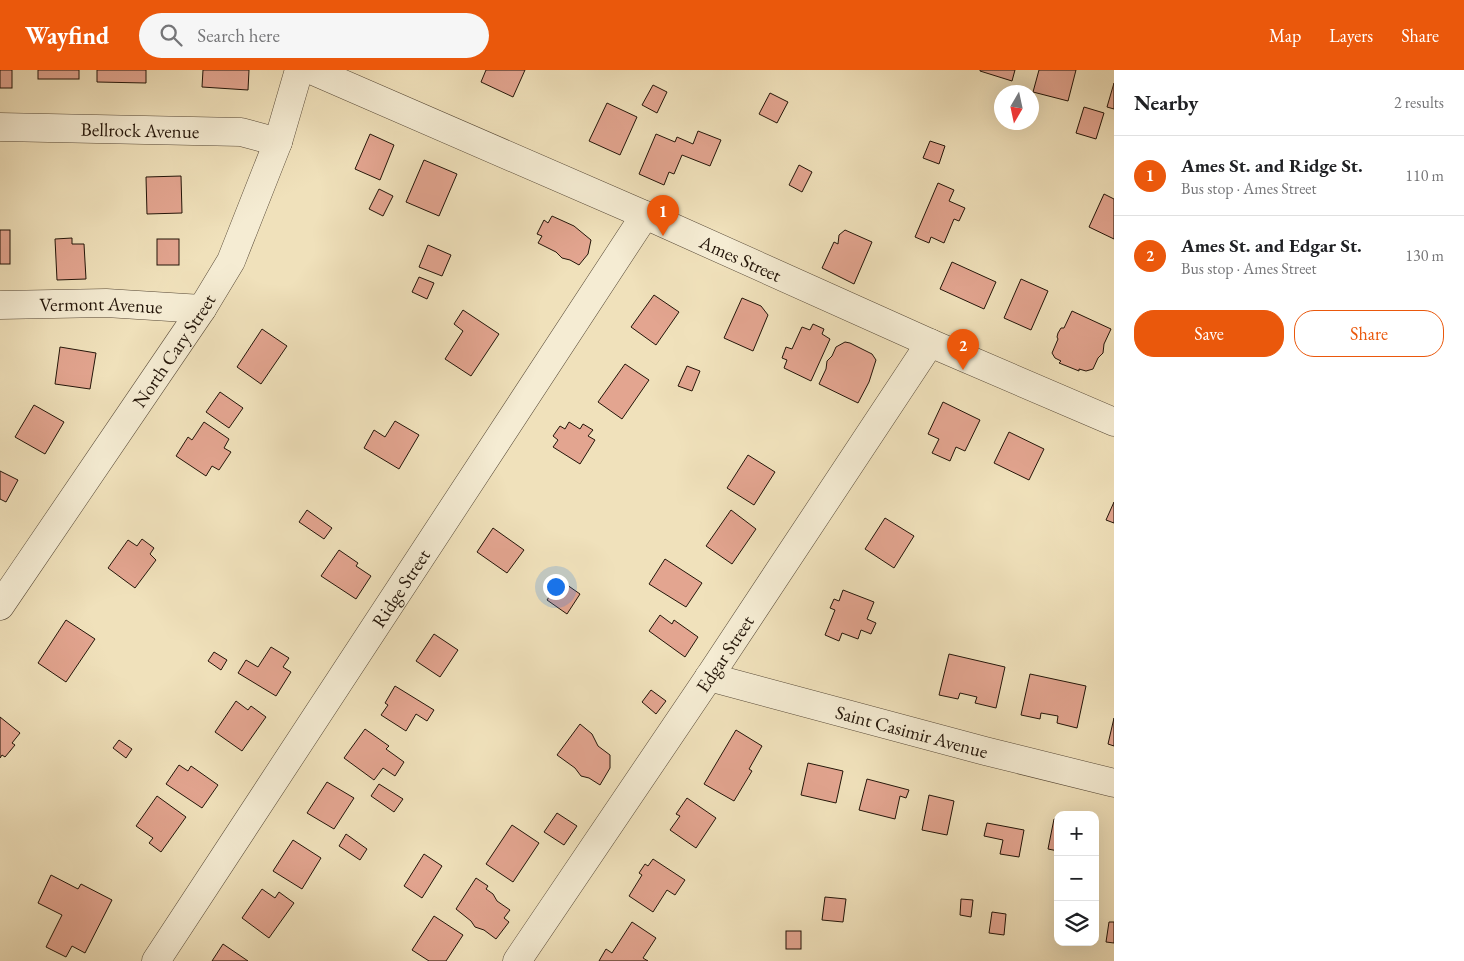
<!DOCTYPE html>
<html lang="en">
<head>
<meta charset="utf-8">
<style>
	:root { --surface:#fff; --page:#f6f6f6; --text:#202124; --muted:#757577; --line:#e0e0e0; --accent:#ea580c }
	body { margin:0; font-family:"EB Garamond",serif; background:var(--page); color:var(--text) }
	.controls { position:absolute; right:15px; bottom:15px; display:grid; overflow:hidden; border-radius:10px; box-shadow:0 5px 20px #0002 }
	.controls button { width:45px; height:45px; display:grid; place-items:center; padding:0; border:0; border-bottom:1px solid var(--line); background:var(--surface); color:var(--text); font:25px sans-serif }
	.compass { position:absolute; left:994px; top:15px; width:45px; height:45px; border-radius:50%; background:var(--surface); box-shadow:0 5px 20px #0002; rotate:189deg }
	.you { position:absolute; left:555px; top:516px; width:18px; height:18px; margin:-12px; border:4px solid #fff; border-radius:50%; background:#1a73e8; box-shadow:0 0 0 8px #1a73e833 }
	.badge { display:grid; place-items:center; width:32px; height:32px; border-radius:50%; background:var(--accent); color:#fff; font-size:16px; font-weight:700 }
	.pin { position:absolute; translate:-50% -41px; filter:drop-shadow(0 1px 2px #0008) }
	.pin::after { content:''; position:absolute; top:26px; width:18px; height:15px; background:inherit; clip-path:polygon(0 0,100% 0,50% 100%) }
	.list { margin:0; padding:0; list-style:none }
	h2 { display:flex; justify-content:space-between; align-items:center; height:65px; margin:0; padding:0 20px; font-size:21px }
	h2 small { font-size:16px; font-weight:400; color:var(--muted) }
	.list li { display:grid; grid-template-columns:32px 1fr auto; gap:15px; align-items:center; box-sizing:border-box; height:80px; padding:0 20px; border-top:1px solid var(--line) }
	.list b { display:block; font-size:19px; white-space:nowrap }
	.list p { margin:0; font-size:16px; white-space:nowrap; color:var(--muted) }
	.list em { font-size:16px; font-style:normal; color:var(--muted) }
	.actions { display:flex; gap:10px; padding:15px 20px }
	.actions a { flex:1; padding:11px 0; border:1px solid var(--accent); border-radius:20px; text-align:center; font-size:18px; color:var(--accent) }
	.actions .main { background:var(--accent); color:#fff }
	.icon { flex:none; width:28px; height:28px; fill:none; stroke:currentColor; stroke-width:2; stroke-linecap:round; stroke-linejoin:round }
	.map { position:relative; flex:none; width:1114px; height:891px; overflow:hidden }
	header { display:flex; align-items:center; gap:30px; box-sizing:border-box; height:70px; padding:0 25px; background:var(--accent); color:#fff }
	header strong { font-size:24px }
	nav { display:flex; gap:28px; margin-inline-start:auto; font-size:18px }
	.search { width:350px; height:45px; background:var(--page); display:flex; align-items:center; gap:12px; box-sizing:border-box; padding:0 18px; border-radius:28px; color:var(--muted); font-size:19px }
	main { display:flex }
	aside { flex:1; background:var(--surface) }
	.map>svg:first-child { display:block }
</style>
</head>
<body>
<header>
<strong>Wayfind</strong>
<div class="search"><svg class="icon" aria-label="search" viewBox="0 0 24 24"><circle cx="10" cy="10" r="6"/><path d="M15 15l6 6"/></svg>Search here</div>
<nav><a>Map</a><a>Layers</a><a>Share</a></nav>
</header>
<main>
<div class="map">
<svg width="1114" height="891" viewBox="0 0 1114 891">
	<rect width="100%" height="100%" fill="#f0e1bb"/>
	<filter id="stains"><feTurbulence type="fractalNoise" baseFrequency=".004" numOctaves="4"/><feColorMatrix values="0 0 0 0 .2 0 0 0 0 .09 0 0 0 0 .02 0 0 0 .5 -.17"/></filter>
	<radialGradient id="worn" r=".72"><stop offset=".6" stop-color="#630" stop-opacity="0"/><stop offset="1" stop-color="#630" stop-opacity=".3"/></radialGradient>
	<!-- building -->
	<g fill="#e3a590" stroke="#231509">
		<rect x="0" y="0" width="12" height="18"/>
		<rect x="38" y="0" width="41" height="9"/>
		<path d="M97,0h49v13l-49,-1z"/>
		<path d="M203,0h46l-1,20 -46,-3z"/>
		<path d="M486,0h39l-12,27 -32,-15z"/>
		<path d="M980,0h35l-3,11 -32,-10z"/>
		<path d="M1039,0h37l-8,31 -35,-9z"/>
		<path d="M1114,13v26l-7,-2z"/>
		<path d="M653,15l14,7 -10,21 -15,-8z"/>
		<path d="M770,23l18,9 -11,21 -18,-9z"/>
		<path d="M607,33l30,14 -17,38 -31,-14z"/>
		<path d="M1084,37l20,6 -8,26 -20,-6z"/>
		<path d="M698,61l23,9 -11,26 -28,-11 -8,19 -5,-2 -5,13 -25,-11 17,-40 19,8 2,-5 16,7z"/>
		<path d="M370,64l24,11 -14,35 -25,-11z"/>
		<path d="M930,71l15,5 -6,18 -16,-6z"/>
		<path d="M424,90l33,14 -18,42 -33,-14z"/>
		<path d="M799,95l13,7 -10,20 -13,-7z"/>
		<path d="M181,106l1,37 -35,1 -1,-37z"/>
		<path d="M938,113l16,7 -5,11 16,7 -6,13 -5,-2 -10,24 -13,-6 -2,6 -14,-6z"/>
		<path d="M379,119l14,7 -10,20 -14,-7z"/>
		<path d="M1104,124l10,5v40l-25,-12z"/>
		<path d="M552,146l22,10 17,14 -3,14 -9,11 -9,-5 -8,-2 -6,-6 -18,-9 4,-7 -5,-2 7,-14 4,3z"/>
		<rect x="0" y="160" width="10" height="34"/>
		<path d="M845,160l27,12 -18,42 -32,-16 12,-26 4,2 1,-9z"/>
		<path d="M72,168v6h12l2,35 -29,1 -2,-41z"/>
		<rect x="157" y="169" width="22" height="26"/>
		<path d="M428,175l23,10 -9,21 -23,-9z"/>
		<path d="M952,192l44,20 -12,27 -44,-20z"/>
		<path d="M419,207l15,6 -7,16 -15,-7z"/>
		<path d="M1021,209l27,12 -17,39 -27,-12z"/>
		<path d="M654,225l25,17 -23,33 -25,-18z"/>
		<path d="M742,228l19,8 7,9 -15,36 -29,-13z"/>
		<path d="M463,240l36,24 -28,42 -26,-17 18,-28 -9,-7z"/>
		<path d="M1072,241l39,18 -7,15 -1,9 -5,5 -5,11 -7,2 -7,-2v2l-20,-8 2,-2 -6,-3 -3,-5 6,-14 -1,-2 1,-4 3,-5h3z"/>
		<path d="M813,254l11,5 -2,5 8,5 -19,42 -27,-13 3,-8 -5,-2 4,-11 6,2 10,-22 8,3z"/>
		<path d="M262,259l25,17 -26,38 -24,-17z"/>
		<path d="M845,272l5,1 22,11 4,6 -7,22 -11,21 -39,-19 7,-15 1,-8 5,-5 4,-9z"/>
		<path d="M60,277l36,6 -6,36 -35,-5z"/>
		<path d="M625,294l24,16 -27,39 -24,-17z"/>
		<path d="M687,296l13,5 -8,20 -14,-5z"/>
		<path d="M220,322l23,16 -14,20 -23,-16z"/>
		<path d="M943,332l37,18 -15,31 -9,-4 -6,14 -18,-8 7,-14 -11,-5z"/>
		<path d="M34,335l30,17 -19,32 -30,-17z"/>
		<path d="M395,351l24,14 -20,34 -35,-21 10,-18 11,7z"/>
		<path d="M204,352l25,17 -5,9 7,4 -12,18 -7,-4 -6,10 -30,-20 12,-19 4,3z"/>
		<path d="M569,352l11,7 3,-5 10,6 -5,6 7,4 -15,24 -27,-17 5,-7 -5,-4 7,-10 5,3z"/>
		<path d="M1009,362l35,17 -15,31 -35,-17z"/>
		<path d="M748,385l27,17 -21,33 -27,-17z"/>
		<path d="M0,401l18,9 -12,22 -6,-3z"/>
		<path d="M1114,432v21l-8,-3z"/>
		<path d="M307,440l25,18 -8,11 -25,-17z"/>
		<path d="M731,440l25,19 -24,35 -26,-18z"/>
		<path d="M885,448l29,18 -20,32 -29,-19z"/>
		<path d="M493,458l31,22 -17,23 -30,-21z"/>
		<path d="M142,469l12,9 -4,6 6,6 -21,28 -27,-20 20,-28 9,6z"/>
		<path d="M339,480l19,13 -2,3 15,10 -15,23 -35,-23z"/>
		<path d="M665,489l37,24 -16,24 -37,-23z"/>
		<path d="M560,510l20,14 -13,20 -20,-14z"/>
		<path d="M843,520l31,12 -7,17 9,4 -5,11 -10,-4 -3,9 -16,-6 -3,8 -14,-6 10,-25 -5,-2 4,-9 5,2z"/>
		<path d="M660,545l12,9 2,-4 24,17 -13,20 -36,-26z"/>
		<path d="M66,550l29,19 -29,43 -28,-19z"/>
		<path d="M434,564l24,16 -18,27 -24,-16z"/>
		<path d="M271,577l18,11 -6,9 8,5 -15,24 -38,-23 8,-13 12,7z"/>
		<path d="M214,582l13,8 -6,10 -13,-9z"/>
		<path d="M949,584l56,13 -9,41 -21,-5 2,-6 -17,-4 -2,6 -19,-4z"/>
		<path d="M1030,604l56,12 -9,42 -20,-5 1,-7 -17,-3 -1,6 -19,-4z"/>
		<path d="M395,616l39,24 -7,11 -11,-7 -10,17 -25,-16 7,-10 -3,-2z"/>
		<path d="M651,620l15,11 -10,13 -14,-12z"/>
		<path d="M236,631l12,9 3,-4 15,11 -24,34 -27,-19z"/>
		<path d="M0,647l20,16 -8,10 3,2 -10,12 -3,-2 -2,3z"/>
		<path d="M1114,648v28l-6,-2z"/>
		<path d="M580,654l12,10 6,12 12,9v13l-10,17 -11,-7 -8,-2 -6,-8 -18,-13z"/>
		<path d="M365,659l24,17 -3,3 18,13 -9,14 -12,-8 -9,12 -30,-22z"/>
		<path d="M736,660l26,16 -13,23 3,2 -18,30 -30,-17z"/>
		<path d="M119,670l13,9 -6,9 -13,-10z"/>
		<path d="M808,693l35,8 -7,32 -35,-8z"/>
		<path d="M179,695l9,6 3,-5 27,19 -16,23 -36,-24z"/>
		<path d="M867,709l42,11 -3,8 -6,-2 -5,23 -36,-9z"/>
		<path d="M327,712l27,16 -20,31 -27,-16z"/>
		<path d="M379,714l24,15 -9,13 -23,-16z"/>
		<path d="M929,725l25,6 -7,34 -25,-5z"/>
		<path d="M157,726l29,21 -25,35 -12,-9 4,-5 -17,-12z"/>
		<path d="M687,728l29,20 -20,30 -26,-18 10,-14 -4,-2z"/>
		<path d="M557,743l20,13 -13,19 -20,-13z"/>
		<path d="M1054,749l4,1v31l-10,-2z"/>
		<path d="M987,753l37,7 -5,27 -19,-3 3,-14 -19,-4z"/>
		<path d="M512,755l27,18 -26,39 -27,-18z"/>
		<path d="M346,764l21,15 -7,11 -21,-14z"/>
		<path d="M293,770l28,18 -19,31 -29,-18z"/>
		<path d="M424,784l18,12 -20,32 -18,-12z"/>
		<path d="M653,789l32,21 -10,15 -8,-5 -14,22 -24,-16 13,-21 -3,-2 6,-9 3,2z"/>
		<path d="M51,805l27,14 3,-5 31,16 -27,53 -13,-7 -6,11 -20,-10 16,-32 -24,-12z"/>
		<path d="M476,808l12,8 -2,3 7,5 4,7 13,9 -6,8 5,4 -13,17 -12,-9 -9,-3 -4,-6 -15,-12z"/>
		<path d="M262,819l13,9 4,-6 15,11 -25,35 -27,-20z"/>
		<path d="M825,827l21,2 -3,23 -21,-2z"/>
		<path d="M961,829l12,1 -2,17 -11,-2z"/>
		<path d="M992,842l14,2 -2,21 -15,-2z"/>
		<path d="M434,846l29,19 -17,26h-17l-17,-11z"/>
		<path d="M632,852l24,16 -13,20 5,3h-49l7,-12 6,4z"/>
		<path d="M1109,852h5v21l-8,-1z"/>
		<rect x="786" y="861" width="15" height="18"/>
		<path d="M223,874l25,17h-36z"/>
	</g>
	<g fill="none" stroke-linecap="round" stroke-linejoin="round">
		<!-- minor casing -->
		<g stroke="#564836" stroke-width="29">
			<g id="minor">
				<path id="s1" d="M311,0l334,145 285,128 184,79"/>
				<path id="s2" d="M0,57l241,5 37,10"/>
				<path id="s3" d="M0,235l106,-2 96,6"/>
				<path id="s4" d="M0,536l202,-297 29,-48 47,-119 21,-72"/>
				<path id="s5" d="M709,607l276,74 129,32"/>
				<path id="s6" d="M156,891l489,-746"/>
				<path id="s7" d="M517,891l192,-284 221,-334"/>
			</g>
		</g>
		<!-- minor -->
		<use href="#minor" stroke="#f5ecd3" stroke-width="28"/>
	</g>
	<g text-anchor="middle" dominant-baseline="central" stroke-width="4" stroke-linejoin="round" paint-order="stroke">
		<!-- street labels -->
		<g font-size="19" fill="#231509" stroke="#f5ecd3">
			<text stroke="none"><textPath href="#s2" startOffset="140">Bellrock Avenue</textPath></text>
			<text stroke="none"><textPath href="#s1" startOffset="469">Ames Street</textPath></text>
			<text stroke="none"><textPath href="#s3" startOffset="101">Vermont Avenue</textPath></text>
			<text stroke="none"><textPath href="#s4" startOffset="309">North Cary Street</textPath></text>
			<text stroke="none"><textPath href="#s6" startOffset="446">Ridge Street</textPath></text>
			<text stroke="none"><textPath href="#s7" startOffset="371">Edgar Street</textPath></text>
			<text stroke="none"><textPath href="#s5" startOffset="210">Saint Casimir Avenue</textPath></text>
		</g>
	</g>
	<rect width="100%" height="100%" filter="url(#stains)"/>
	<rect width="100%" height="100%" fill="url(#worn)"/>
</svg>
<div class="controls">
<button>+</button>
<button>−</button>
<button><svg class="icon" aria-label="layers" viewBox="0 0 24 24"><path d="M12 4l9 5-9 5-9-5zM3 14l9 5 9-5"/></svg></button>
</div>
<svg class="compass" viewBox="-18 -18 36 36"><path d="M0-13l5 13h-10z" fill="#e53935"/><path d="M0 13l5-13h-10z" fill="#757577"/></svg>
<div class="you"></div>
<div class="pin badge" style="left:663px;top:166px">1</div>
<div class="pin badge" style="left:963px;top:300px">2</div>
</div>
<aside>
<h2>Nearby<small>2 results</small></h2>
<ul class="list">
<li><span class="badge">1</span><div><b>Ames St. and Ridge St.</b><p>Bus stop · Ames Street</p></div><em>110 m</em></li>
<li><span class="badge">2</span><div><b>Ames St. and Edgar St.</b><p>Bus stop · Ames Street</p></div><em>130 m</em></li>
</ul>
<div class="actions"><a class="main">Save</a><a>Share</a></div>
</aside>
</main>
</body>
</html>
